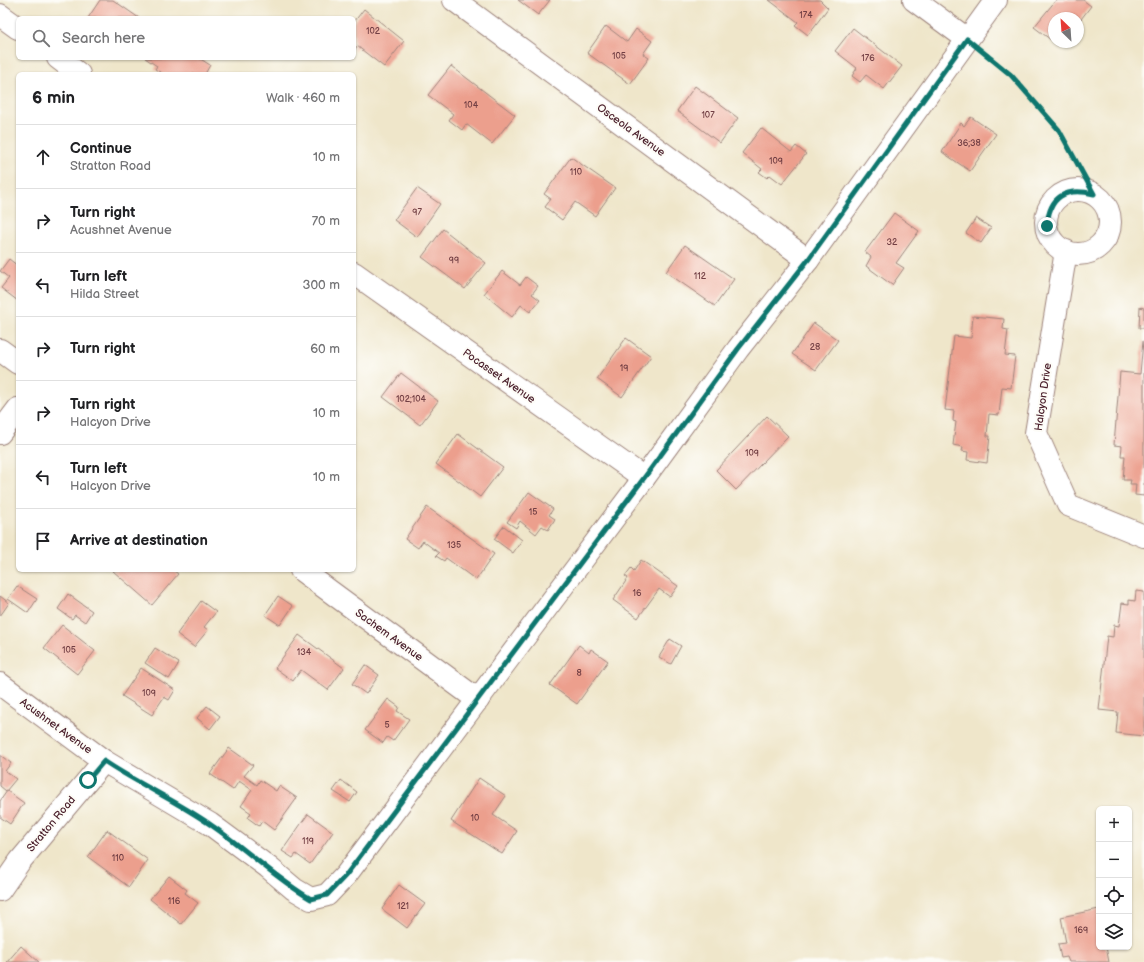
<!DOCTYPE html>
<html lang="en">
<head>
<meta charset="utf-8">
<style>
	:root { --surface:#fff; --page:#f2f2f2; --text:#202124; --muted:#757577; --line:#e0e0e0 }
	body { margin:0; font-family:"Balsamiq Sans",sans-serif; background:var(--page); color:var(--text) }
	.controls { position:absolute; right:12px; bottom:12px; display:grid; overflow:hidden; border-radius:6px; box-shadow:0 1px 3px #0004 }
	.controls button { width:36px; height:36px; display:grid; place-items:center; padding:0; border:0; border-bottom:1px solid var(--line); background:var(--surface); color:var(--text); font:20px sans-serif }
	.compass { position:absolute; left:1048px; top:12px; width:36px; height:36px; border-radius:50%; background:var(--surface); box-shadow:0 1px 3px #0004; rotate:335deg }
	.stop { position:absolute; width:12px; height:12px; margin:-9px; border:3px solid #0f766e; border-radius:50%; background:#fff }
	.stop.end { background:#0f766e; border-color:#fff; box-shadow:0 1px 4px #0008 }
	.list { margin:0; padding:0; list-style:none }
	h2 { display:flex; justify-content:space-between; align-items:center; height:52px; margin:0; padding:0 16px; font-size:17px }
	h2 small { font-size:13px; font-weight:400; color:var(--muted) }
	.list li { display:grid; grid-template-columns:26px 1fr auto; gap:12px; align-items:center; box-sizing:border-box; height:64px; padding:0 16px; border-top:1px solid var(--line) }
	.list b { display:block; font-size:15px; white-space:nowrap }
	.list p { margin:0; font-size:13px; white-space:nowrap; color:var(--muted) }
	.list em { font-size:13px; font-style:normal; color:var(--muted) }
	.icon { flex:none; width:22px; height:22px; fill:none; stroke:currentColor; stroke-width:2; stroke-linecap:round; stroke-linejoin:round }
	.map { position:relative; flex:none; width:1144px; height:962px; overflow:hidden }
	.search { position:absolute; background:var(--surface); box-shadow:0 1px 3px #0004; left:16px; top:16px; width:340px; height:44px; display:flex; align-items:center; gap:10px; box-sizing:border-box; padding:0 14px; border-radius:6px; color:var(--muted); font-size:15px }
	.panel { position:absolute; background:var(--surface); box-shadow:0 1px 3px #0004; left:16px; top:72px; width:340px; height:500px; border-radius:6px }
	.map>svg:first-child { display:block }
</style>
</head>
<body>
<div class="map">
<svg width="1144" height="962" viewBox="0 0 1144 962">
	<rect width="100%" height="100%" fill="#fdfcf7"/>
	<filter id="ink" filterUnits="userSpaceOnUse"><feTurbulence type="fractalNoise" baseFrequency=".025" numOctaves="2"/><feDisplacementMap in="SourceGraphic" scale="8" xChannelSelector="R" yChannelSelector="G"/><feConvolveMatrix kernelMatrix="1 2 1 2 8 2 1 2 1" color-interpolation-filters="sRGB"/></filter>
	<filter id="wash" filterUnits="userSpaceOnUse"><feTurbulence type="fractalNoise" baseFrequency=".012" numOctaves="4" result="noise"/><feDisplacementMap in="SourceGraphic" scale="16" xChannelSelector="R" yChannelSelector="G"/><feGaussianBlur stdDeviation="0.9" result="paint"/><feColorMatrix in="noise" values="0 0 0 0 0 0 0 0 0 0 0 0 0 0 0 0 0 1.4 0 .05"/><feComposite in="paint" operator="in"/></filter>
	<g filter="url(#wash)">
		<rect width="100%" height="100%" fill="#efe6ca"/>
		<g id="blocks">
			<!-- building -->
			<g fill="#ec9f8d">
				<path d="M100,0h13l26,18h-51z"/>
				<path d="M518,0h32l-12,15z"/>
				<path d="M769,0h51l8,8 -20,27 -13,-10 3,-3z"/>
				<path d="M1056,0h27l8,6 -13,17v-5h-24v24h9l-4,4 -25,-19z"/>
				<path d="M364,9l40,32 -20,26 -27,-21 -3,5v-29z"/>
				<path d="M606,26l21,16 9,-13 16,12 -9,13 6,4 -19,26 -43,-31z"/>
				<path d="M853,28l49,38 -18,23 -18,-14 -6,7 -8,-6 5,-8 -22,-17z"/>
				<path d="M145,58h54l11,7 -5,9h-42l-8,-5 2,-3z"/>
				<path d="M451,66l64,49 -23,29 -26,-20 -4,6 -13,-10 4,-6 -25,-19z"/>
				<path d="M695,86l43,32 -18,25 -43,-32z"/>
				<path d="M971,117l25,17 -26,37 -28,-19 19,-29 3,3z"/>
				<path d="M761,128l30,24 5,-6 10,8 -24,30 -12,-9 -3,3 -8,-6 3,-3 -20,-16z"/>
				<path d="M571,157l44,31 -20,28 -20,-14 -13,18 -17,-13 6,-8 -7,-5z"/>
				<path d="M417,188l23,16 -23,33 -23,-17z"/>
				<path d="M894,213l25,18 -23,32 8,5 -12,17 -26,-19 5,-9 -6,-5z"/>
				<path d="M976,218l15,10 -10,15 -15,-10z"/>
				<path d="M443,229l43,34 -21,26 -43,-32z"/>
				<path d="M685,245l49,34 -19,27 -49,-34z"/>
				<path d="M9,259l9,7v35l-17,-13 8,-10 -9,-7z"/>
				<path d="M502,271l18,14 6,-8 12,9 -6,8 8,6 -10,12 -9,-7 -9,12 -28,-23z"/>
				<path d="M1140,307l4,1v20h-5z"/>
				<path d="M973,316l31,3 -1,10 5,1 -3,25 10,1 -4,32 -9,-1 -3,28 -10,-1 -2,22h3l-3,27 -20,-3 1,-8 -6,-1 1,-4 -10,-2 3,-23 -3,-1 1,-10 -9,-1 9,-74 17,2z"/>
				<path d="M814,323l24,17 -22,30 -24,-16z"/>
				<path d="M626,338l25,18 -29,41 -25,-18z"/>
				<path d="M1143,341h1v155l-9,-1 1,-11h-6l1,-4h-8l2,-24h-4l1,-10 -8,-1 6,-73 20,2z"/>
				<path d="M401,373l37,28 -18,24 -37,-28z"/>
				<path d="M767,416l21,20 -52,54 -20,-20z"/>
				<path d="M458,434l45,33 -23,30 -44,-33z"/>
				<path d="M529,492l24,17 -4,6 6,4 -7,11 -6,-4 -6,8 -16,-13 -4,7 -9,-6z"/>
				<path d="M427,507l67,47 -18,26 -30,-22 -2,3 -8,-5 3,-3 -16,-12 -5,7 -13,-9z"/>
				<path d="M504,526l18,14 -9,13 -19,-14z"/>
				<path d="M641,560l37,26 -8,11 -11,-8 -21,29 -25,-18 15,-22 -3,-2 6,-8 3,3z"/>
				<path d="M115,570h58l5,4 -26,31 -39,-34z"/>
				<path d="M17,586l20,13 -9,14 -20,-14z"/>
				<path d="M1136,591l8,1v144l-28,-3 2,-21 -19,-2 8,-74 6,1 1,-12 5,1 3,-23 7,1v-4l6,1z"/>
				<path d="M68,594l24,17 -7,11 -10,-7 -3,4 -14,-10z"/>
				<path d="M0,596l9,7 -9,13z"/>
				<path d="M278,596l15,10 -13,19 -15,-10z"/>
				<path d="M201,601l15,11 -12,15 4,3 -14,17 -17,-13z"/>
				<path d="M62,625l33,26 -18,23 -33,-26z"/>
				<path d="M299,635l45,33 -16,22 -27,-20 -8,11 -18,-13z"/>
				<path d="M670,639l11,7 -10,18 -12,-7z"/>
				<path d="M579,645l10,8 2,-4 17,12 -31,43 -27,-19z"/>
				<path d="M155,648l24,15 -10,16 -24,-16z"/>
				<path d="M365,665l14,10 -13,19 -14,-10z"/>
				<path d="M141,668l34,22 -6,10 -5,-3 -12,18 -30,-19z"/>
				<path d="M388,699l11,8 -2,4 12,8 -16,22 -6,-4 -4,6 -18,-13z"/>
				<path d="M207,706l13,10 -10,13 -13,-11z"/>
				<path d="M229,748l24,17 -9,11 13,9 3,-5 16,11 3,-5 18,12 -23,32 -12,-9 -3,5 -11,-8 3,-5 -10,-7 11,-16 -13,-9 -6,9 -23,-16z"/>
				<path d="M0,755l11,8 -6,8 11,8 -10,12 -6,-5z"/>
				<path d="M479,778l27,18 -13,19 24,16 -15,23 -51,-33z"/>
				<path d="M341,780l16,12 -7,10 -17,-11z"/>
				<path d="M7,791l17,12 -14,21 -10,-7v-16z"/>
				<path d="M308,814l25,18 -23,32 -14,-10 -3,4 -11,-7z"/>
				<path d="M107,830l41,30 -19,27 -41,-30z"/>
				<path d="M169,876l18,14 -2,3 13,10 -17,21 -31,-25z"/>
				<path d="M399,885l26,19 -18,24 -25,-19z"/>
				<path d="M1099,909v38h7l3,15h-40l-2,-5 -6,1 -3,-14 8,-1 -5,-26z"/>
				<path d="M21,946l18,16h-32z"/>
			</g>
		</g>
	</g>
	<g filter="url(#ink)">
		<use href="#blocks" fill-opacity="0" stroke="#9c827a" stroke-width="1"/>
		<g fill="none" stroke-linecap="round" stroke-linejoin="round">
			<!-- minor casing -->
			<g stroke="#9c827a" stroke-width="24">
				<g id="minor">
					<path d="M454,0l354,260"/>
					<path d="M914,0l53,39"/>
					<path d="M0,15l18,13"/>
					<path d="M58,58l21,16"/>
					<circle cx="1078" cy="222" r="32"/>
					<path d="M1066,251l-30,182 32,72 76,31"/>
					<path d="M354,273l290,205"/>
					<path d="M0,350l18,13"/>
					<path d="M0,433l18,-24"/>
					<path d="M301,570l177,130"/>
					<path d="M0,684l104,77 106,63 58,43 26,22 17,10 16,-4 19,-20 301,-401 91,-125 70,-89 188,-260"/>
					<path d="M0,890l20,-29 84,-100"/>
				</g>
			</g>
			<!-- path -->
			<path stroke="#9c827a" stroke-width="2.5" stroke-dasharray="3 3" stroke-linecap="butt" d="M986,54l25,21 48,55 35,64"/>
			<!-- minor -->
			<use href="#minor" stroke="#fff" stroke-width="22"/>
		</g>
	</g>
	<g fill="none" stroke-linecap="round" stroke-linejoin="round" filter="url(#ink)">
		<!-- route -->
		<path stroke="#0f766e" stroke-width="5" d="M88,780l16,-19c34,23 73,40 107,64 34,23 65,54 100,74l16,-4 19,-20 301,-401 91,-125 70,-89 159,-221 44,36 48,55 35,64c-28,-7 -45,2 -47,32"/>
	</g>
	<g text-anchor="middle" dominant-baseline="central" stroke-width="4" stroke-linejoin="round" paint-order="stroke">
		<!-- number labels -->
		<g font-size="9" fill="#723f44">
			<text x="806" y="15">174</text>
			<text x="373" y="31">102</text>
			<text x="619" y="56">105</text>
			<text x="868" y="58">176</text>
			<text x="471" y="105">104</text>
			<text x="708" y="115">107</text>
			<text x="969" y="143">36;38</text>
			<text x="776" y="161">109</text>
			<text x="576" y="172">110</text>
			<text x="417" y="212">97</text>
			<text x="892" y="242">32</text>
			<text x="454" y="260">99</text>
			<text x="700" y="276">112</text>
			<text x="815" y="347">28</text>
			<text x="624" y="368">19</text>
			<text x="411" y="399">102;104</text>
			<text x="752" y="453">109</text>
			<text x="533" y="512">15</text>
			<text x="454" y="545">135</text>
			<text x="637" y="593">16</text>
			<text x="69" y="650">105</text>
			<text x="304" y="652">134</text>
			<text x="579" y="673">8</text>
			<text x="149" y="693">109</text>
			<text x="387" y="725">5</text>
			<text x="475" y="818">10</text>
			<text x="308" y="841">119</text>
			<text x="118" y="858">110</text>
			<text x="174" y="901">116</text>
			<text x="403" y="906">121</text>
			<text x="1081" y="930">169</text>
		</g>
		<!-- street labels -->
		<g font-size="11" fill="#4a1f2b" stroke="#fdfcf7">
			<text transform="translate(631 130) rotate(36)">Osceola Avenue</text>
			<text transform="translate(499 376) rotate(35)">Pocasset Avenue</text>
			<text transform="translate(1043 397) rotate(-82)">Halcyon Drive</text>
			<text transform="translate(389 635) rotate(36)">Sachem Avenue</text>
			<text transform="translate(56 726) rotate(36)">Acushnet Avenue</text>
			<text transform="translate(51 824) rotate(-50)">Stratton Road</text>
		</g>
	</g>
</svg>
<div class="controls">
<button>+</button>
<button>−</button>
<button><svg class="icon" aria-label="locate" viewBox="0 0 24 24"><circle cx="12" cy="12" r="6"/><path d="M12 2v4M12 18v4M2 12h4M18 12h4"/></svg></button>
<button><svg class="icon" aria-label="layers" viewBox="0 0 24 24"><path d="M12 4l9 5-9 5-9-5zM3 14l9 5 9-5"/></svg></button>
</div>
<svg class="compass" viewBox="-18 -18 36 36"><path d="M0-13l5 13h-10z" fill="#e53935"/><path d="M0 13l5-13h-10z" fill="#757577"/></svg>
<div class="stop" style="left:88px;top:780px"></div>
<div class="stop end" style="left:1047px;top:226px"></div>
<div class="search"><svg class="icon" aria-label="search" viewBox="0 0 24 24"><circle cx="10" cy="10" r="6"/><path d="M15 15l6 6"/></svg>Search here</div>
<section class="panel">
<h2>6 min<small>Walk · 460 m</small></h2>
<ul class="list">
<li><svg class="icon" aria-label="ahead" viewBox="0 0 24 24"><path d="M12 20V5M6 11l6-6 6 6"/></svg><div><b>Continue</b><p>Stratton Road</p></div><em>10 m</em></li>
<li><svg class="icon" aria-label="right" viewBox="0 0 24 24"><path d="M7 20v-9h11M14 6l5 5-5 5"/></svg><div><b>Turn right</b><p>Acushnet Avenue</p></div><em>70 m</em></li>
<li><svg class="icon" aria-label="left" viewBox="0 0 24 24"><path d="M17 20v-9H6M10 6l-5 5 5 5"/></svg><div><b>Turn left</b><p>Hilda Street</p></div><em>300 m</em></li>
<li><svg class="icon" aria-label="right" viewBox="0 0 24 24"><path d="M7 20v-9h11M14 6l5 5-5 5"/></svg><div><b>Turn right</b></div><em>60 m</em></li>
<li><svg class="icon" aria-label="right" viewBox="0 0 24 24"><path d="M7 20v-9h11M14 6l5 5-5 5"/></svg><div><b>Turn right</b><p>Halcyon Drive</p></div><em>10 m</em></li>
<li><svg class="icon" aria-label="left" viewBox="0 0 24 24"><path d="M17 20v-9H6M10 6l-5 5 5 5"/></svg><div><b>Turn left</b><p>Halcyon Drive</p></div><em>10 m</em></li>
<li><svg class="icon" aria-label="arrive" viewBox="0 0 24 24"><path d="M6 21V4h12l-3 4 3 4H6"/></svg><div><b>Arrive at destination</b></div></li>
</ul>
</section>
</div>
</body>
</html>
